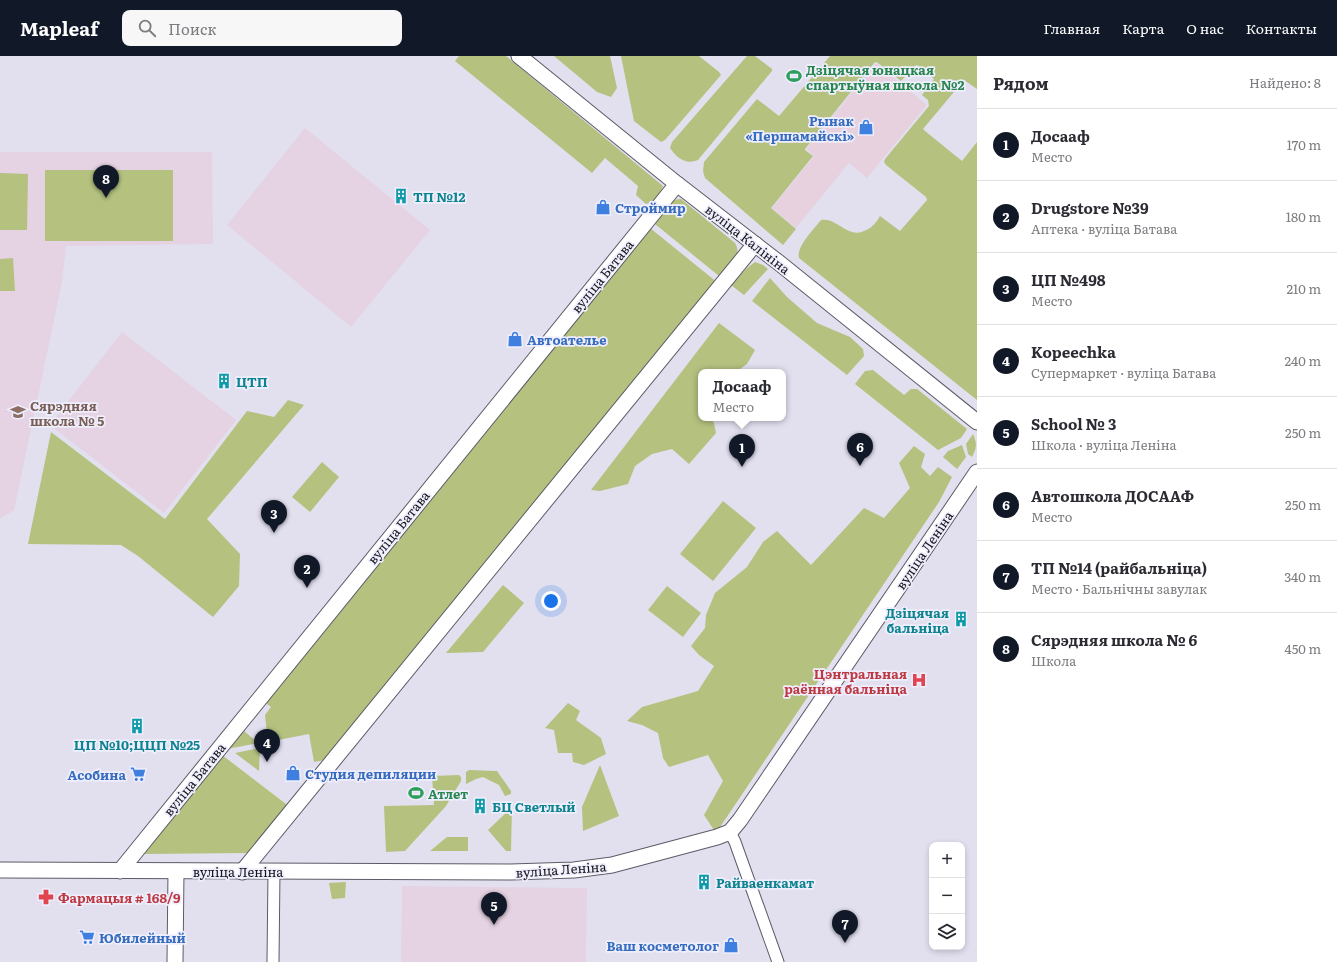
<!DOCTYPE html>
<html lang="ru">
<head>
<meta charset="utf-8">
<style>
	:root { --surface:#fff; --page:#f7f7f7; --text:#2b2b33; --muted:#7c7c81; --line:#e1e1e2; --accent:#111827 }
	body { margin:0; font-family:Literata,serif; background:var(--page); color:var(--text) }
	.controls { position:absolute; right:12px; bottom:12px; display:grid; overflow:hidden; border-radius:8px; box-shadow:0 2px 6px #0003 }
	.controls button { width:36px; height:36px; display:grid; place-items:center; padding:0; border:0; border-bottom:1px solid var(--line); background:var(--surface); color:var(--text); font:20px sans-serif }
	.you { position:absolute; left:551px; top:545px; width:14px; height:14px; margin:-10px; border:3px solid #fff; border-radius:50%; background:#1a73e8; box-shadow:0 0 0 6px #1a73e833 }
	.badge { display:grid; place-items:center; width:26px; height:26px; border-radius:50%; background:var(--accent); color:#fff; font-size:13px; font-weight:700 }
	.pin { position:absolute; translate:-50% -33px; filter:drop-shadow(0 1px 2px #0008) }
	.pin::after { content:''; position:absolute; top:21px; width:14px; height:12px; background:inherit; clip-path:polygon(0 0,100% 0,50% 100%) }
	.popup { position:absolute; left:698px; top:313px; width:88px; height:52px; box-sizing:border-box; display:grid; place-content:center; border-radius:8px; background:var(--surface); filter:drop-shadow(0 1px 3px #0005); font-size:13px; white-space:nowrap; color:var(--muted) }
	.popup b { font-size:15px; color:var(--text) }
	.popup::after { content:''; position:absolute; left:50%; top:100%; margin-left:-8px; border:8px solid transparent; border-top-color:var(--surface) }
	.list { margin:0; padding:0; list-style:none }
	h2 { display:flex; justify-content:space-between; align-items:center; height:52px; margin:0; padding:0 16px; font-size:17px }
	h2 small { font-size:13px; font-weight:400; color:var(--muted) }
	.list li { display:grid; grid-template-columns:26px 1fr auto; gap:12px; align-items:center; box-sizing:border-box; height:72px; padding:0 16px; border-top:1px solid var(--line) }
	.list b { display:block; font-size:15px; white-space:nowrap }
	.list p { margin:0; font-size:13px; white-space:nowrap; color:var(--muted) }
	.list em { font-size:13px; font-style:normal; color:var(--muted) }
	.icon { flex:none; width:22px; height:22px; fill:none; stroke:currentColor; stroke-width:2; stroke-linecap:round; stroke-linejoin:round }
	.map { position:relative; flex:none; width:977px; height:906px; overflow:hidden }
	header { display:flex; align-items:center; gap:24px; box-sizing:border-box; height:56px; padding:0 20px; background:var(--accent); color:#fff }
	header strong { font-size:19px }
	nav { display:flex; gap:22px; margin-inline-start:auto; font-size:14px }
	.search { width:280px; height:36px; background:var(--page); display:flex; align-items:center; gap:10px; box-sizing:border-box; padding:0 14px; border-radius:8px; color:var(--muted); font-size:15px }
	main { display:flex }
	aside { flex:1; background:var(--surface) }
	.map>svg:first-child { display:block }
</style>
</head>
<body>
<header>
<strong>Mapleaf</strong>
<div class="search"><svg class="icon" aria-label="search" viewBox="0 0 24 24"><circle cx="10" cy="10" r="6"/><path d="M15 15l6 6"/></svg>Поиск</div>
<nav><a>Главная</a><a>Карта</a><a>О нас</a><a>Контакты</a></nav>
</header>
<main>
<div class="map">
<svg width="977" height="906" viewBox="0 0 977 906">
	<rect width="100%" height="100%" fill="#e2e0ef"/>
	<!-- commercial -->
	<path fill="#e7d1df" d="M876,7l51,42 -60,73 -18,-15 -53,65 -24,-20 42,-52 -8,-7z"/>
	<!-- education -->
	<g fill="#e5d2e2">
		<path d="M305,72l125,102 -79,97 -124,-102z"/>
		<path d="M0,96h212l1,92 -147,2 -4,36 -48,228 -14,9z"/>
		<path d="M122,276l114,88 -72,93 -114,-88z"/>
		<path d="M402,830l185,2 -1,74h-185z"/>
	</g>
	<!-- green -->
	<g fill="#b4c17f">
		<path d="M459,0h47l157,130c-3,10 -8,15 -17,18l-10,-9 2,-9 -33,-28 -13,15 -137,-112z"/>
		<path d="M554,0h56l7,32 -6,9 -14,-5z"/>
		<path d="M621,0h78l20,16 2,3 -56,65 -4,2 -27,-21z"/>
		<path d="M747,0h8l17,13v2l-74,89c-13,5 -21,-2 -28,-12l2,-6z"/>
		<path d="M830,0h147v33l-13,-9 -41,49 2,2 37,30 15,-19v258l-178,-142c-3,-11 15,-29 22,-38 16,-3 27,19 43,11 8,-3 12,-8 16,-15l20,15 27,-31 -1,-3 -40,-32 -2,-3 1,-3 44,-53 -1,-6 -6,-5 12,-16 -15,-13 -3,-1 -15,16 -23,-18 -3,-1 -70,87v1l8,6 -42,52 25,21 -13,16 -78,-67 -2,-7 1,-9 53,-63 22,17z"/>
		<rect x="45" y="114" width="128" height="71"/>
		<path d="M0,117l28,1 -1,56h-27z"/>
		<path d="M681,143l54,44c8,13 -6,24 -14,33h-2l-64,-52 -2,-2 20,-22z"/>
		<path d="M650,172l68,55 -387,476 -17,3 -5,-28 -36,7 -6,-6 -2,-20 6,-8 -4,-3 -2,-6z"/>
		<path d="M13,202l2,33h-15v-32z"/>
		<path d="M755,206l8,3 5,4 -24,26 -13,-10 16,-17z"/>
		<path d="M770,222l17,19 30,26 33,14 13,12 1,7 -17,19 -95,-74z"/>
		<path d="M719,267l36,27 -8,14 -11,8h-35v46h10l3,5 2,10 -27,31 -17,-15 -20,5 -17,12 -7,18 -28,7 -9,-1z"/>
		<path d="M873,314l31,25 7,-6h6l50,40 -6,9 -23,12 -83,-66 10,-13z"/>
		<path d="M288,344l16,5 -97,114 33,35 -1,32 -26,31 -75,-61 -17,-11 -93,-1 23,-112 114,87 82,-108 27,6z"/>
		<path d="M973,378c4,9 4,14 -1,23l-4,-3 -2,-10z"/>
		<path d="M962,389l4,12 -9,12 -14,-12 5,-6z"/>
		<path d="M914,390l11,8 -4,13 9,9 8,-9 14,10 -13,25 -223,331 -12,-18 19,-34 -15,-26 -39,12 -6,-9 -5,-25 -16,-8 -15,-4 15,-14 56,-16 16,-25 -15,-11 -8,-9 14,-18 1,-13 9,-22 32,-26 16,-25 14,-11 34,34 53,-57 20,10 26,-30 -11,-25z"/>
		<path d="M322,406l17,15 -29,35 -18,-15z"/>
		<path d="M723,445l33,27 -43,53 -33,-27z"/>
		<path d="M503,529l21,18 -41,49 -37,1z"/>
		<path d="M667,530l34,27 -18,24 -35,-27z"/>
		<path d="M568,647l12,8 -4,9 25,18 5,16 -22,11 -11,-3 -1,-9h-14l-4,-23 -9,-2z"/>
		<path d="M243,674l15,13 -31,6z"/>
		<path d="M260,692l-1,23 -24,-18z"/>
		<path d="M222,699l64,49v2l-38,47 -105,1z"/>
		<path d="M600,709l19,51 -36,15 -1,-24z"/>
		<path d="M469,714l28,1 14,20v3l-6,2 -6,-11 -16,-8 -7,2 -10,5v-12z"/>
		<path d="M459,719l2,2v4l-15,25 -41,45 -19,1 -2,-46 50,-1 -2,-29z"/>
		<path d="M512,751l-1,44h-5l-18,-21z"/>
		<path d="M447,781h21v14h-38z"/>
		<path d="M346,826l-1,16 -13,1 -3,-16z"/>
	</g>
	<g fill="none" stroke-linecap="round" stroke-linejoin="round">
		<!-- street casing -->
		<g stroke="#5c5b67" stroke-width="13">
			<g id="street">
				<path d="M730,776l5,10 43,120"/>
				<path d="M273,906l1,-91"/>
			</g>
		</g>
		<!-- secondary casing -->
		<g stroke="#5c5b67" stroke-width="17">
			<g id="secondary">
				<path d="M519,0l158,128 101,78 199,160"/>
				<path d="M0,814l511,2 63,-2 38,-5 105,-28 13,-5 10,-12 237,-348"/>
				<path d="M120,815l557,-687"/>
				<path d="M242,816l513,-628"/>
				<path d="M175,906l1,-91"/>
			</g>
		</g>
		<!-- street -->
		<use href="#street" stroke="#fff" stroke-width="11"/>
		<!-- secondary -->
		<use href="#secondary" stroke="#fff" stroke-width="15"/>
	</g>
	<!-- icons -->
	<defs>
		<g id="stadium-bare" transform="scale(1.2)"><path d="M0-5a6.5 5 0 1 0 0 10a6.5 5 0 1 0 0-10ZM-3.5-1.8h7v3.6h-7Z" fill="#2e9e5b" stroke="#efeefd" stroke-width="2.5" paint-order="stroke"/></g>
		<g id="shop-bare" transform="scale(1.2)"><path d="M-5-2.5h2.3a2.7 3.5 0 0 1 5.4 0H5L5.5 6h-11ZM-1.5-2.5h3a1.5 2.3 0 0 0-3 0Z" fill="#3f7fe0" stroke="#efeefd" stroke-width="2.5" paint-order="stroke"/></g>
		<g id="building-bare" transform="scale(1.2)"><path d="M-4-6H4V6H1V3H-1V6H-4ZM-2.5-4.3h1.7v1.8h-1.7ZM.8-4.3h1.7v1.8H.8ZM-2.5-1h1.7V.8h-1.7ZM.8-1h1.7V.8H.8Z" fill="#0f9aa8" stroke="#efeefd" stroke-width="2.5" paint-order="stroke"/></g>
		<g id="school-bare" transform="scale(1.2)"><path d="M0-5L7-2L0 1L-7-2ZM-4 1L0 2.5L4 1V4Q0 6-4 4Z" fill="#8d6e63" stroke="#efeefd" stroke-width="2.5" paint-order="stroke"/></g>
		<g id="hospital-bare" transform="scale(1.2)"><path d="M-5-5h3v3.5h4V-5h3V5h-3V1.5h-4V5h-3Z" fill="#e0444e" stroke="#efeefd" stroke-width="2.5" paint-order="stroke"/></g>
		<g id="supermarket-bare" transform="scale(1.2)"><path d="M-6-5.5h2.5l.6 2H6L4.5 2H-2.5L-4.4-4H-6ZM-1.5 3.2a1.3 1.3 0 1 0 .1 0ZM3 3.2a1.3 1.3 0 1 0 .1 0Z" fill="#3f7fe0" stroke="#efeefd" stroke-width="2.5" paint-order="stroke"/></g>
		<g id="pharmacy-bare" transform="scale(1.2)"><path d="M-2-6h4v4h4v4h-4v4h-4v-4h-4v-4h4Z" fill="#e0444e" stroke="#efeefd" stroke-width="2.5" paint-order="stroke"/></g>
	</defs>
	<g fill-rule="evenodd">
		<use href="#stadium-bare" x="794" y="20"/>
		<use href="#shop-bare" x="866" y="71"/>
		<use href="#building-bare" x="401" y="140"/>
		<use href="#shop-bare" x="603" y="151"/>
		<use href="#shop-bare" x="515" y="283"/>
		<use href="#building-bare" x="224" y="325"/>
		<use href="#school-bare" x="18" y="356"/>
		<use href="#building-bare" x="961" y="563"/>
		<use href="#hospital-bare" x="919" y="624"/>
		<use href="#building-bare" x="137" y="670"/>
		<use href="#shop-bare" x="293" y="717"/>
		<use href="#supermarket-bare" x="138" y="718"/>
		<use href="#stadium-bare" x="416" y="737"/>
		<use href="#building-bare" x="480" y="750"/>
		<use href="#building-bare" x="704" y="826"/>
		<use href="#pharmacy-bare" x="46" y="841"/>
		<use href="#supermarket-bare" x="87" y="881"/>
		<use href="#shop-bare" x="731" y="889"/>
	</g>
	<g text-anchor="middle" dominant-baseline="central" stroke-width="3.5" stroke-linejoin="round" paint-order="stroke">
		<!-- leisure labels -->
		<g font-size="13" font-weight="bold" fill="#27864d" stroke="#efeefd" text-anchor="start">
			<text x="806" y="13">Дзіцячая юнацкая<tspan x="806" dy="15">спартыўная школа №2</tspan></text>
			<text x="428" y="737">Атлет</text>
		</g>
		<!-- shop labels -->
		<g font-size="13" font-weight="bold" fill="#366cbe" stroke="#efeefd" text-anchor="start">
			<text x="854" y="64" text-anchor="end">Рынак<tspan x="854" dy="15">«Першамайскі»</tspan></text>
			<text x="615" y="151">Строймир</text>
			<text x="527" y="283">Автоателье</text>
			<text x="305" y="717">Студия депиляции</text>
			<text x="126" y="718" text-anchor="end">Асобина</text>
			<text x="99" y="881">Юбилейный</text>
			<text x="719" y="889" text-anchor="end">Ваш косметолог</text>
		</g>
		<!-- culture labels -->
		<g font-size="13" font-weight="bold" fill="#0d838f" stroke="#efeefd" text-anchor="start">
			<text x="413" y="140">ТП №12</text>
			<text x="236" y="325">ЦТП</text>
			<text x="949" y="556" text-anchor="end">Дзіцячая<tspan x="949" dy="15">бальніца</tspan></text>
			<text x="137" y="688" text-anchor="middle">ЦП №10;ЦЦП №25</text>
			<text x="492" y="750">БЦ Светлый</text>
			<text x="716" y="826">Райваенкамат</text>
		</g>
		<!-- street labels -->
		<g font-size="13" fill="#16151a" stroke="#efeefd">
			<text transform="translate(748 183) rotate(38)">вуліца Калініна</text>
			<text transform="translate(602 220) rotate(-51)">вуліца Батава</text>
			<text transform="translate(398 471) rotate(-51)">вуліца Батава</text>
			<text transform="translate(924 494) rotate(-56)">вуліца Леніна</text>
			<text transform="translate(194 723) rotate(-51)">вуліца Батава</text>
			<text transform="translate(561 813) rotate(-4)">вуліца Леніна</text>
			<text x="238" y="815">вуліца Леніна</text>
		</g>
		<!-- education labels -->
		<g font-size="13" font-weight="bold" fill="#785e54" stroke="#efeefd" text-anchor="start">
			<text x="30" y="349">Сярэдняя<tspan x="30" dy="15">школа № 5</tspan></text>
		</g>
		<!-- health labels -->
		<g font-size="13" font-weight="bold" fill="#be3a42" stroke="#efeefd" text-anchor="end">
			<text x="907" y="617">Цэнтральная<tspan x="907" dy="15">раённая бальніца</tspan></text>
			<text x="58" y="841" text-anchor="start">Фармацыя # 168/9</text>
		</g>
	</g>
</svg>
<div class="controls">
<button>+</button>
<button>−</button>
<button><svg class="icon" aria-label="layers" viewBox="0 0 24 24"><path d="M12 4l9 5-9 5-9-5zM3 14l9 5 9-5"/></svg></button>
</div>
<div class="you"></div>
<div class="pin badge" style="left:742px;top:411px">1</div>
<div class="popup"><b>Досааф</b>Место</div>
<div class="pin badge" style="left:307px;top:532px">2</div>
<div class="pin badge" style="left:274px;top:477px">3</div>
<div class="pin badge" style="left:267px;top:706px">4</div>
<div class="pin badge" style="left:494px;top:869px">5</div>
<div class="pin badge" style="left:860px;top:410px">6</div>
<div class="pin badge" style="left:845px;top:887px">7</div>
<div class="pin badge" style="left:106px;top:142px">8</div>
</div>
<aside>
<h2>Рядом<small>Найдено: 8</small></h2>
<ul class="list">
<li><span class="badge">1</span><div><b>Досааф</b><p>Место</p></div><em>170 m</em></li>
<li><span class="badge">2</span><div><b>Drugstore №39</b><p>Аптека · вуліца Батава</p></div><em>180 m</em></li>
<li><span class="badge">3</span><div><b>ЦП №498</b><p>Место</p></div><em>210 m</em></li>
<li><span class="badge">4</span><div><b>Kopeechka</b><p>Супермаркет · вуліца Батава</p></div><em>240 m</em></li>
<li><span class="badge">5</span><div><b>School № 3</b><p>Школа · вуліца Леніна</p></div><em>250 m</em></li>
<li><span class="badge">6</span><div><b>Автошкола ДОСААФ</b><p>Место</p></div><em>250 m</em></li>
<li><span class="badge">7</span><div><b>ТП №14 (райбальніца)</b><p>Место · Бальнічны завулак</p></div><em>340 m</em></li>
<li><span class="badge">8</span><div><b>Сярэдняя школа № 6</b><p>Школа</p></div><em>450 m</em></li>
</ul>
</aside>
</main>
</body>
</html>
